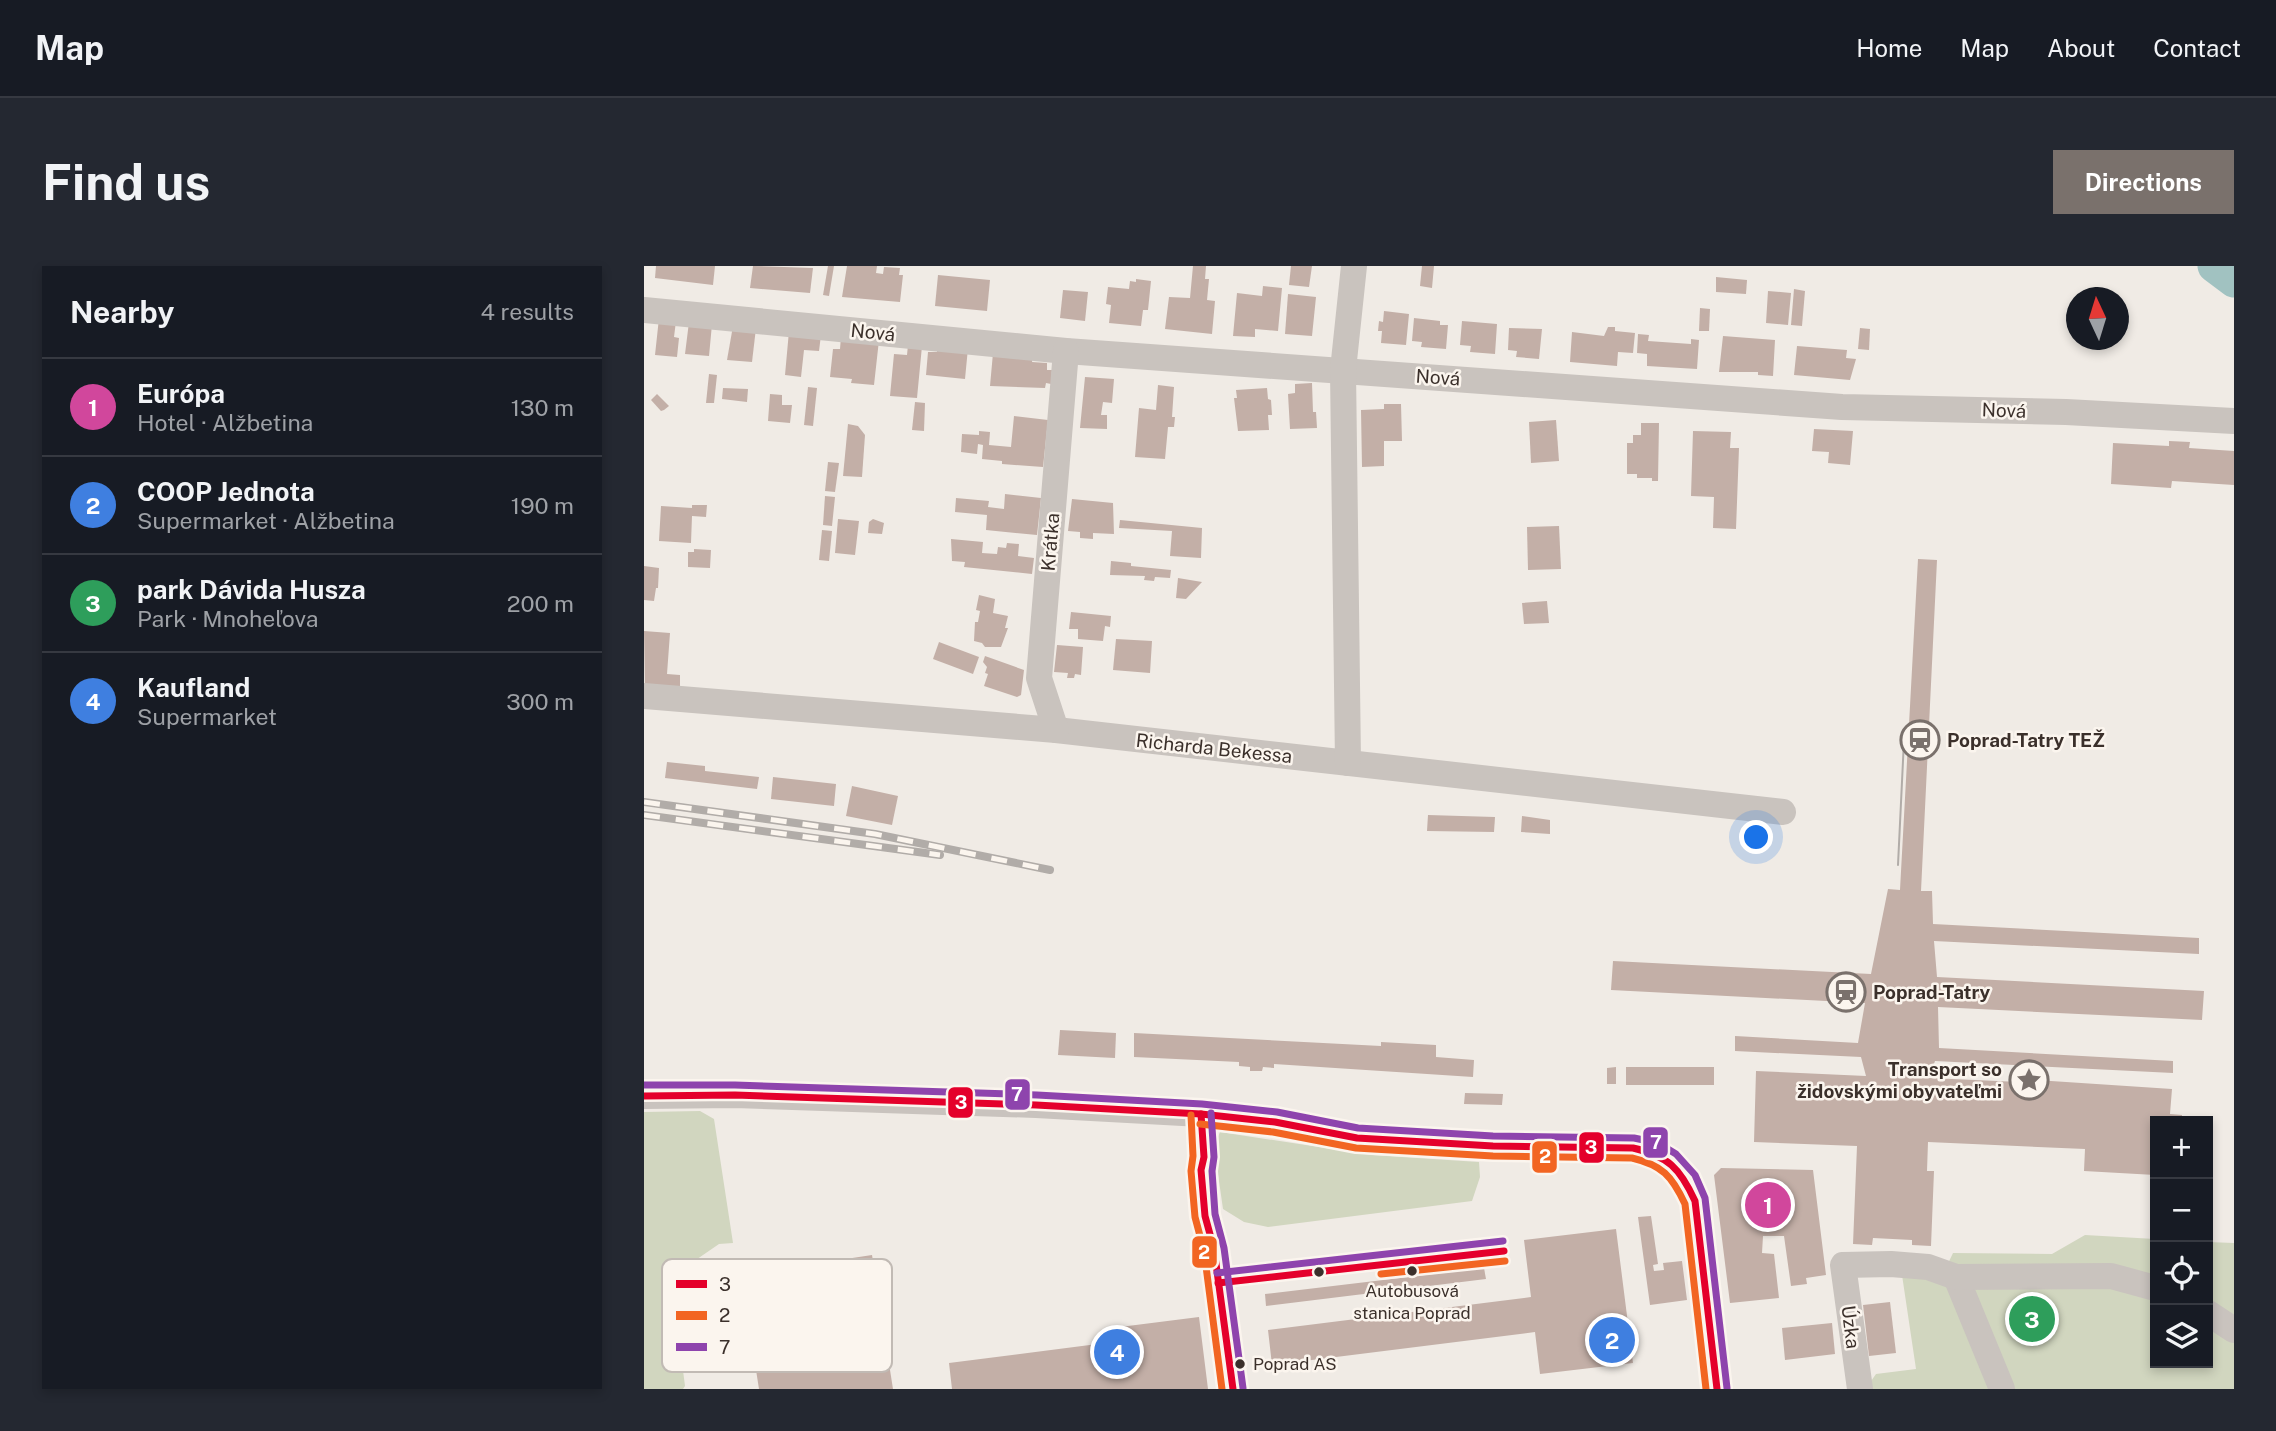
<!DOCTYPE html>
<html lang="en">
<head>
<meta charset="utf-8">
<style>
	:root { --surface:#171b24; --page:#242831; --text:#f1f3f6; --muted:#9ea1a6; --line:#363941; --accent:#7a716c }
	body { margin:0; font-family:"Public Sans",sans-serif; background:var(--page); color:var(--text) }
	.controls { position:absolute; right:21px; bottom:21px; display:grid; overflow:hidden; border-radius:0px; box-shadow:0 4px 10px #0003 }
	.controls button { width:63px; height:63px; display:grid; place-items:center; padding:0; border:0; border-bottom:2px solid var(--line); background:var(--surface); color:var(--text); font:35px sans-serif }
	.compass { position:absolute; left:1422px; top:21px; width:63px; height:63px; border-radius:50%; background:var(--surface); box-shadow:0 4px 10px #0003; rotate:356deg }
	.you { position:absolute; left:1113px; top:572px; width:24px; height:24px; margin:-18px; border:5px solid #fff; border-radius:50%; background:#1a73e8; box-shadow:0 0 0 10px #1a73e833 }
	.badge { display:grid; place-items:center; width:46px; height:46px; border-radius:50%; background:var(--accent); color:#fff; font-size:23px; font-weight:700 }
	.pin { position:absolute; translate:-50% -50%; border:4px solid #fff; box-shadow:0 2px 7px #0006 }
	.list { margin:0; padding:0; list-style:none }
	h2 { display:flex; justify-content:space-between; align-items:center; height:91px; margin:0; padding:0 28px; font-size:30px }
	h2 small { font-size:23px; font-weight:400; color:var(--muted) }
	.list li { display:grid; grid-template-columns:46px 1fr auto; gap:21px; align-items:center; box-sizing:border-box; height:98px; padding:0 28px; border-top:2px solid var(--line) }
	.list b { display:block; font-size:26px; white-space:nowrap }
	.list p { margin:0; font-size:23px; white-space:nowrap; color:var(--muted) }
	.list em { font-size:23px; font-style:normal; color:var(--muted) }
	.icon { flex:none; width:38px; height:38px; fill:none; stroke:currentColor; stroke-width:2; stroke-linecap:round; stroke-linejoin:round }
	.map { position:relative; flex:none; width:1590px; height:1123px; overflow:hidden; border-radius:0px }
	header { display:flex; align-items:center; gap:42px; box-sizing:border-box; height:98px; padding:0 35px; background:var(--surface); border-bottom:2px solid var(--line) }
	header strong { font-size:33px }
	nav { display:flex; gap:38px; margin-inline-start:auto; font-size:24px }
	.intro { display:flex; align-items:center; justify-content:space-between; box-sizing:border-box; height:168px; padding:0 42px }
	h1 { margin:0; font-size:49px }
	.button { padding:18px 32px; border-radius:0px; background:var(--accent); color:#fff; font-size:24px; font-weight:700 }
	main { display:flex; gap:42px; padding:0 42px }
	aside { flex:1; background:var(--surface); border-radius:0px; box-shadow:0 4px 10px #0003 }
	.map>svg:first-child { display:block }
</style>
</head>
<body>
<header>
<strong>Map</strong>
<nav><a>Home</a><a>Map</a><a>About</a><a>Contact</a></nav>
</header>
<div class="intro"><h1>Find us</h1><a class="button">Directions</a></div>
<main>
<aside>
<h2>Nearby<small>4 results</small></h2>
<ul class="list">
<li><span class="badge" style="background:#d1479c">1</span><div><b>Európa</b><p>Hotel · Alžbetina</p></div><em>130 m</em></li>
<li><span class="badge" style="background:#3f7fe0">2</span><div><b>COOP Jednota</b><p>Supermarket · Alžbetina</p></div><em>190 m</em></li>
<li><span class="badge" style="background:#2e9e5b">3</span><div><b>park Dávida Husza</b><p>Park · Mnoheľova</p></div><em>200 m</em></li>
<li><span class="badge" style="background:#3f7fe0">4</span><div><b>Kaufland</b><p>Supermarket</p></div><em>300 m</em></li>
</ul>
</aside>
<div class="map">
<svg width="1590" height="1123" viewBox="0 0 1590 1123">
	<rect width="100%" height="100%" fill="#f0ebe5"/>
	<!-- green -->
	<g fill="#d1d6bf">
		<path d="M56,845l14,8 19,124 -14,1 -48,33 14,109 -2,3h-39v-277z"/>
		<path d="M576,866l151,23 108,7 1,15 -8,24 -204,26 -24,-5 -21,-13 -9,-63z"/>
		<path d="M1441,969l70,4v124h53v-121l26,1v146h-364l-1,-5 7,-10 40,-5 -14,-94 40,1 11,-23 99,1z"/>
	</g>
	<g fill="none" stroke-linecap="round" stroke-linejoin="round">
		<!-- river -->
		<path stroke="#a1c2c1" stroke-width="33" d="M1570,0l20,15"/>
	</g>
	<!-- building -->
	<g fill="#c3afa7">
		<path d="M12,0h59l-2,19 -58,-7z"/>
		<path d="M109,0l60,2 -3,25 -60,-5z"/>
		<path d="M184,0h6l-5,30 -6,-1z"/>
		<path d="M203,0h30l-1,7 7,1 1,-7 16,1 -1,7h4l-3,27 -58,-5z"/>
		<path d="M549,0h13l-1,13h4l-2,21 8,1 -3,33 -47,-5 4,-32 21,1z"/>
		<path d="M647,0h21l-3,21 -20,-2z"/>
		<path d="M778,0h12l-2,22 -12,-2z"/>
		<path d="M294,9l52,5 -3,31 -52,-5z"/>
		<path d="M1072,11l31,3 -1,14 -30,-2z"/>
		<path d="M492,13l15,2 -3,29h-5l-2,16 -32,-3 2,-18 -5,-1 2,-17 21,2 1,-8 6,1z"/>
		<path d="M619,20l19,2 -4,43 -23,-2v8l-22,-1 4,-43 25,3z"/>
		<path d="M1150,23l11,2 -3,35 -11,-1z"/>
		<path d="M419,24l25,2 -3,29 -25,-3z"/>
		<path d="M1124,25l23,2 -3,32 -22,-2z"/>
		<path d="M644,28l28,3 -4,39 -27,-2z"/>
		<path d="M1056,42l10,1 -1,22h-10z"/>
		<path d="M740,45l25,3 -3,31 -25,-2 1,-12h-4l1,-10 4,1z"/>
		<path d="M15,52l17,3 -2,16 5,1 -2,19 -22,-2z"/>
		<path d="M770,52l26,3v4h8l-2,24 -25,-2 1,-5 -10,-1z"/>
		<path d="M818,55l35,3 -2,30 -25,-2 1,-6 -11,-1z"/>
		<path d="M45,56l23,2 -3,32 -24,-2z"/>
		<path d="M89,60l23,2 -4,34 -25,-2z"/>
		<path d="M964,61h7v4l20,2 -2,20 -15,-1 -1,14 -47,-4 2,-30 32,4z"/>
		<path d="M865,62l33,1 -3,30 -23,-2 1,-6 -9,-1z"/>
		<path d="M1216,62l10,1 -1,21 -11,-1z"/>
		<path d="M145,65l32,4 -2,16 -15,-1 -3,27 -16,-2z"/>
		<path d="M994,68l11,1 -1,6 43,3v-5l8,1 -2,29 -50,-3v-12l-10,-1z"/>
		<path d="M1079,70l52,4 -2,36 -15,-1v-3h-39z"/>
		<path d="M197,71l38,3 -5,45 -23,-2 1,-4 -22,-2 3,-28h7z"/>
		<path d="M264,79l14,1 -5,52 -27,-2 4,-42 13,1z"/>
		<path d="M293,80l31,2 -3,31 -39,-4 2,-23h9z"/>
		<path d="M1153,80l50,4 -1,8 10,1 -6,21 -56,-5z"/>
		<path d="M349,87l40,3 -1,6 15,1v7h5l-1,14 -5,-1 -1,5 -55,-2z"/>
		<path d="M65,108l8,1 -3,28h-8z"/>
		<path d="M441,111l29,2 -2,24 -9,-1 -2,13h6v14l-27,-1z"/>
		<path d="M668,117l1,29h3l1,16 -27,1 -2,-35 7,-1v-9z"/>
		<path d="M514,119l16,2 -2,30h3l-1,10h-6l-3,32 -30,-2 4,-49 17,2z"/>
		<path d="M164,121l9,1 -4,38 -9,-1z"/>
		<path d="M79,122l25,1 -1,13 -25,-3z"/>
		<path d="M623,122l1,11 3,1 1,15h-4l1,15 -31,1 -4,-33h3l-1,-8z"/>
		<path d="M13,128l12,12 -5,4 -3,1 -10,-11z"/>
		<path d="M126,128l12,1v10h10l-2,18 -22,-2z"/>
		<path d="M271,136l10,1 -1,28 -12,-1z"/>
		<path d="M740,138h17l1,37h-18v25l-22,1 -1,-57 23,-1z"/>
		<path d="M370,150l34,4 -5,47 -41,-3v-3l-20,-2 1,-14 -5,-1 -1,10 -16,-2 1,-18 17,1v-4l11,1 -1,13 22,2z"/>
		<path d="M912,154l3,41 -28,2 -2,-41z"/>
		<path d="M997,157h18l-1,58h-6v-3h-15v-4h-10v-31h6v-8h8z"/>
		<path d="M204,158l10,2 7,9 -3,42 -19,-1z"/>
		<path d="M1170,163l39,2 -3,34 -22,-2 1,-11 -17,-1z"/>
		<path d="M1049,165l38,1 -1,16h9l-3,81 -23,-1 1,-31 -23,-1z"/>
		<path d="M1525,175l21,1 -1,6 45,3v34l-62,-4 -1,7 -60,-4 2,-41 56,3z"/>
		<path d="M184,196l11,1 -4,29 -10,-1z"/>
		<path d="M361,228l36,4 -4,37 -51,-5 1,-15 -32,-3 1,-14 33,3 -1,6 16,2z"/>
		<path d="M181,230l10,1 -3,29 -9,-1z"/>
		<path d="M428,233l41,4 1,31 -21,-1v6l-13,-1v-6l-12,-1z"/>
		<path d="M48,239h15l-1,12 -14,-1 -1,27 -32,-2 2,-35 31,2z"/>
		<path d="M194,253l21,2 -4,34 -20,-2z"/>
		<path d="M229,253l11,4 -2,11 -14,-1 1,-11z"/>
		<path d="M476,254l82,8 -1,30 -31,-2 2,-25 -53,-3z"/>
		<path d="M915,260l2,43 -33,1 -1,-43z"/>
		<path d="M178,264l10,1 -3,30 -10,-1z"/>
		<path d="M307,273l32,3 -1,11 15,1 1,-7 8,1 1,-5 12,1 -1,12 16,2 -2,16 -68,-7 1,-5 -13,-1z"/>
		<path d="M50,283l17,1 -1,18 -22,-1v-15h6z"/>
		<path d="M1274,293l19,1 -16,331h11l1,33 266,14v16l-265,-13 3,36 267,14 -2,29 -264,-13 1,41 234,13v12l-238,-12 -6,17 91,4 1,-3 151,10 -2,25 12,1v6h-27v54l-71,-4 1,-22 -157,-7 -1,29h7l-3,75 -19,-1v-5l-39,-2 -1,7 -19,-1 4,-98 -103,-4 2,-71 110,5 -5,-19 -126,-6v-15l123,7 7,-40 -254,-13 2,-29 258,13 17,-85 12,1z"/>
		<path d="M467,295l20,2v3l40,4 -1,8 -15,-1 -1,4 -10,-1 1,-4 -35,-1z"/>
		<path d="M0,300l15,2 -1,20h-2l-2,13 -10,-1z"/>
		<path d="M534,312l24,4 -16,17 -10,-1z"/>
		<path d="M335,329l16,4 -2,14 15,3 -3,12h3l-7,19h-16l-3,-4 -8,-2 1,-19h3l2,-11 -4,-1z"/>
		<path d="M903,335l2,22 -25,1 -2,-21z"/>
		<path d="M427,346l40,4 -1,11 -5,-1 -2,15 -25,-2v-10h-9z"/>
		<path d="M0,365l26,2 -3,41 13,1v15l-35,-2z"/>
		<path d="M472,373l36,2 -2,32 -37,-3z"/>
		<path d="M295,376l40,15 -6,17 -40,-15z"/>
		<path d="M413,379l26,2 -2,28 -6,-1 -1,4h-7l1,-5 -14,-1z"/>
		<path d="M341,390l39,14 -3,25 -4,2 -33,-11 4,-12 -3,-1 2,-6 -4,-5z"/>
		<path d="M23,496l38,4v5l54,6 -2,12 -92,-11z"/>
		<path d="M129,511l63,7 -2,22 -63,-7z"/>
		<path d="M208,520l46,10 -6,29 -46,-9z"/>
		<path d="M784,549l67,2 -1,15 -67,-1z"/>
		<path d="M878,550l28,4v14l-29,-2z"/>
		<path d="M416,764l56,3 -1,25 -57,-3z"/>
		<path d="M490,767l247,13v-4l55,3v12l38,3 -1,17 -199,-13v4l-11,-1 -1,4h-12v-4l-11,-1v-4l-105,-5z"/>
		<path d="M972,801v17h-9v-16z"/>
		<rect x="982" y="801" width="88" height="18"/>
		<path d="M821,827l38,1 -1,11 -38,-1z"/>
		<path d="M1077,902l92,2 13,105 -20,3 1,6 -16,2 -7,-50h-21l-1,17 12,1 5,44 -49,5 -16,-128z"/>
		<path d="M1007,950l7,48 -5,1 1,6 10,-1 -1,-7 19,-2 5,39 -37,5 -12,-88z"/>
		<path d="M972,963l17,134 -93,11 -5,-42 -263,33 -4,-35 263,-33 -7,-57z"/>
		<path d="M228,989l21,134h-134l-18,-114z"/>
		<path d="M840,1002l2,11 -220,27 -1,-12z"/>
		<path d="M1246,1036l6,51 -27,3 -6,-51z"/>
		<path d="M555,1051l9,72h-256l-3,-26 164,-21 -1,-14z"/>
		<path d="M1188,1057l3,31 -50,6 -3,-32z"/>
	</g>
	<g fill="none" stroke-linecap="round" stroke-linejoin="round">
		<!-- minor -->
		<g stroke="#c9c3be" stroke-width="26">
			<path d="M0,44l422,41 776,56 224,5 168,9"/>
			<path d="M0,430l412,34 727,82"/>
			<path d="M412,464l-17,-52 27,-327"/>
			<path d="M704,497l-5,-393 11,-104"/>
			<path d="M0,830l91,-1 301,10 165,9 74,8 82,16 136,8 140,2 22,5 15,9 16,19 9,20 22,188"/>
			<path d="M1312,1011l46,112"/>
			<path d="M1564,1047l26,17"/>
			<path d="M1216,1123l-17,-124 48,-1 37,3 28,10 155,-1 44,12"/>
		</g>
		<!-- tram -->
		<path stroke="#b1aca8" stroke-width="2" d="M1254,599l6,-125"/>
		<!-- rail casing -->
		<g stroke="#b1aca8" stroke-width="8">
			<g id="rail">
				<path d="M0,536l231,32 175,36"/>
				<path d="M0,549l296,40"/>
			</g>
		</g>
		<!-- rail -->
		<use href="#rail" stroke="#fbf5ee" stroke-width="5" stroke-dasharray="16" stroke-linecap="butt"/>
		<!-- bus-1 casing -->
		<g stroke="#fbf5ee" stroke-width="12">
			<g id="bus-1">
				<path d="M0,830l91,-1 301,10 165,9 74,8 82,16 136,8 140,2c35,8 47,20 62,53l22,188"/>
				<path d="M557,848l3,43 -3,13 4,46 9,33 19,140"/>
				<path d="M574,1017l286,-32"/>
			</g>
		</g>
		<!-- bus-2 casing -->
		<g stroke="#fbf5ee" stroke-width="12">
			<g id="bus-2">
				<path d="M547,849l2,41 -2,15 4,46 9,34 18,138"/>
				<path d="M556,858l73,8 83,16 137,8 139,2c30,7 40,18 53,46l21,185"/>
				<path d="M737,1008l124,-13"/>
			</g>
		</g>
		<!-- bus-3 casing -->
		<g stroke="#fbf5ee" stroke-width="12">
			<g id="bus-3">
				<path d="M0,819h91l302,10 165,9 75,8 81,16 135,8 141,2 24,5 18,11 19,21 10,23 22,190"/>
				<path d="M567,847l3,44 -2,14 3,43 9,34 19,140"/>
				<path d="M573,1007l286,-32"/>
			</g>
		</g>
		<!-- bus-1 -->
		<use href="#bus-1" stroke="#e4002b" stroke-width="7"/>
		<!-- bus-2 -->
		<use href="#bus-2" stroke="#f26522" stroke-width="7"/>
		<!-- bus-3 -->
		<use href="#bus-3" stroke="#8e44ad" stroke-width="7"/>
	</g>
	<!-- icons -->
	<defs>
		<g id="station-ring" transform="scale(2.0125)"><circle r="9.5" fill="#fbf5ee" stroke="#7a716c" stroke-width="1.5"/><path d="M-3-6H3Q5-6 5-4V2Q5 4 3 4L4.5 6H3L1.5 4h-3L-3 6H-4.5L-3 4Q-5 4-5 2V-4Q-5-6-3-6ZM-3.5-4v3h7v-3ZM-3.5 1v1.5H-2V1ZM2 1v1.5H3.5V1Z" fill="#7a716c"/></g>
		<g id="sight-ring" transform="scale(2.0125)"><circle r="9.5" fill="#fbf5ee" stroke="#7a716c" stroke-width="1.5"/><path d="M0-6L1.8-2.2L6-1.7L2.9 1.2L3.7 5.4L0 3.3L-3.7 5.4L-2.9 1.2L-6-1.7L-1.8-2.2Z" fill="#7a716c"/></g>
	</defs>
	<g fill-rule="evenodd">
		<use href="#station-ring" x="1276" y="474"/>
		<use href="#station-ring" x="1202" y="726"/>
		<use href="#sight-ring" x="1385" y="814"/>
	</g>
	<!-- markers -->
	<g fill="#3b302b" stroke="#fbf5ee" stroke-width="2.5">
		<circle cx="768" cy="1005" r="6"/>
		<circle cx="675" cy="1006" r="6"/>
		<circle cx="596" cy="1098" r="6"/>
	</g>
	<g text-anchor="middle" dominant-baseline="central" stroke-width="5" stroke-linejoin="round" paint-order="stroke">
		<!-- bus labels -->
		<g font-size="17" fill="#3b302b" stroke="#fbf5ee">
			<text x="768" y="1025">Autobusová<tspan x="768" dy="22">stanica Poprad</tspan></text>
			<text x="609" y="1098" text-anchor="start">Poprad AS</text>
		</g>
		<!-- street labels -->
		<g font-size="19" fill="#3b302b" stroke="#fbf5ee">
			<text transform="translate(229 66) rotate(6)">Nová</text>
			<text transform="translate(794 111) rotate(4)">Nová</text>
			<text transform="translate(1360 144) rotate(2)">Nová</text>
			<text transform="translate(406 276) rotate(-85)">Krátka</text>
			<text transform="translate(570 482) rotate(6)">Richarda Bekessa</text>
			<text transform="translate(1207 1061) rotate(83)">Úzka</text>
		</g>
		<!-- poi labels -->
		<g font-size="19" font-weight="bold" fill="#3b302b" stroke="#fbf5ee" text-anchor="start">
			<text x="1303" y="474">Poprad-Tatry TEŽ</text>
			<text x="1229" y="726">Poprad-Tatry</text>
			<text x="1358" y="803" text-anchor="end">Transport so<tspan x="1358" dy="22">židovskými obyvateľmi</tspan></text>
		</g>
	</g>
	<!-- legend -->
	<rect x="18" y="993" width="230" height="113" rx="10" fill="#fbf5ee" stroke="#c1bab4" stroke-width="2"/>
	<rect x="32" y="1014" width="31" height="8" fill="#e4002b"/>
	<rect x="32" y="1045" width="31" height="9" fill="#f26522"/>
	<rect x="32" y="1077" width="31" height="8" fill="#8e44ad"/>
	<g font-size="19" fill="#3b302b">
		<text x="75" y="1025">3</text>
		<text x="75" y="1056">2</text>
		<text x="75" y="1088">7</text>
	</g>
	<g stroke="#fbf5ee" stroke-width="2.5">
		<rect x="360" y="812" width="27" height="33" rx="7" fill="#8e44ad"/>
		<rect x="303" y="820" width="27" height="33" rx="7" fill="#e4002b"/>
		<rect x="998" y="860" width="27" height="33" rx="7" fill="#8e44ad"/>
		<rect x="934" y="865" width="27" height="33" rx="7" fill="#e4002b"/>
		<rect x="887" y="874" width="27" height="34" rx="7" fill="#f26522"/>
		<rect x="547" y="969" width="27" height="34" rx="7" fill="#f26522"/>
	</g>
	<g font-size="19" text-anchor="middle" font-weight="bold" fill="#fff">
		<text x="373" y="835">7</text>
		<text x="317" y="843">3</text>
		<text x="1012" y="883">7</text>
		<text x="947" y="888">3</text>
		<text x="901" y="897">2</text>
		<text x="560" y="993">2</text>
	</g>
</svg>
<div class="controls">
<button>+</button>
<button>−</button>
<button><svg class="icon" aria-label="locate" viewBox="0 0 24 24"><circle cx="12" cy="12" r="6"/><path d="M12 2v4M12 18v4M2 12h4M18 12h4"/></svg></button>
<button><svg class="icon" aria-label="layers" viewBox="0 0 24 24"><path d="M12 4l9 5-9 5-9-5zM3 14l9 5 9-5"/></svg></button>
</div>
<svg class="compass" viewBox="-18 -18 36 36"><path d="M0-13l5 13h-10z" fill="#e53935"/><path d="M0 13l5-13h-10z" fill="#9ea1a6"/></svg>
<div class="you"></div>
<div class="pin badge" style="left:1124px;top:939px;background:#d1479c">1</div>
<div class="pin badge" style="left:968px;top:1074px;background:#3f7fe0">2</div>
<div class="pin badge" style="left:1388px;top:1053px;background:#2e9e5b">3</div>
<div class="pin badge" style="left:473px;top:1086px;background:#3f7fe0">4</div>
</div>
</main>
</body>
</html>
